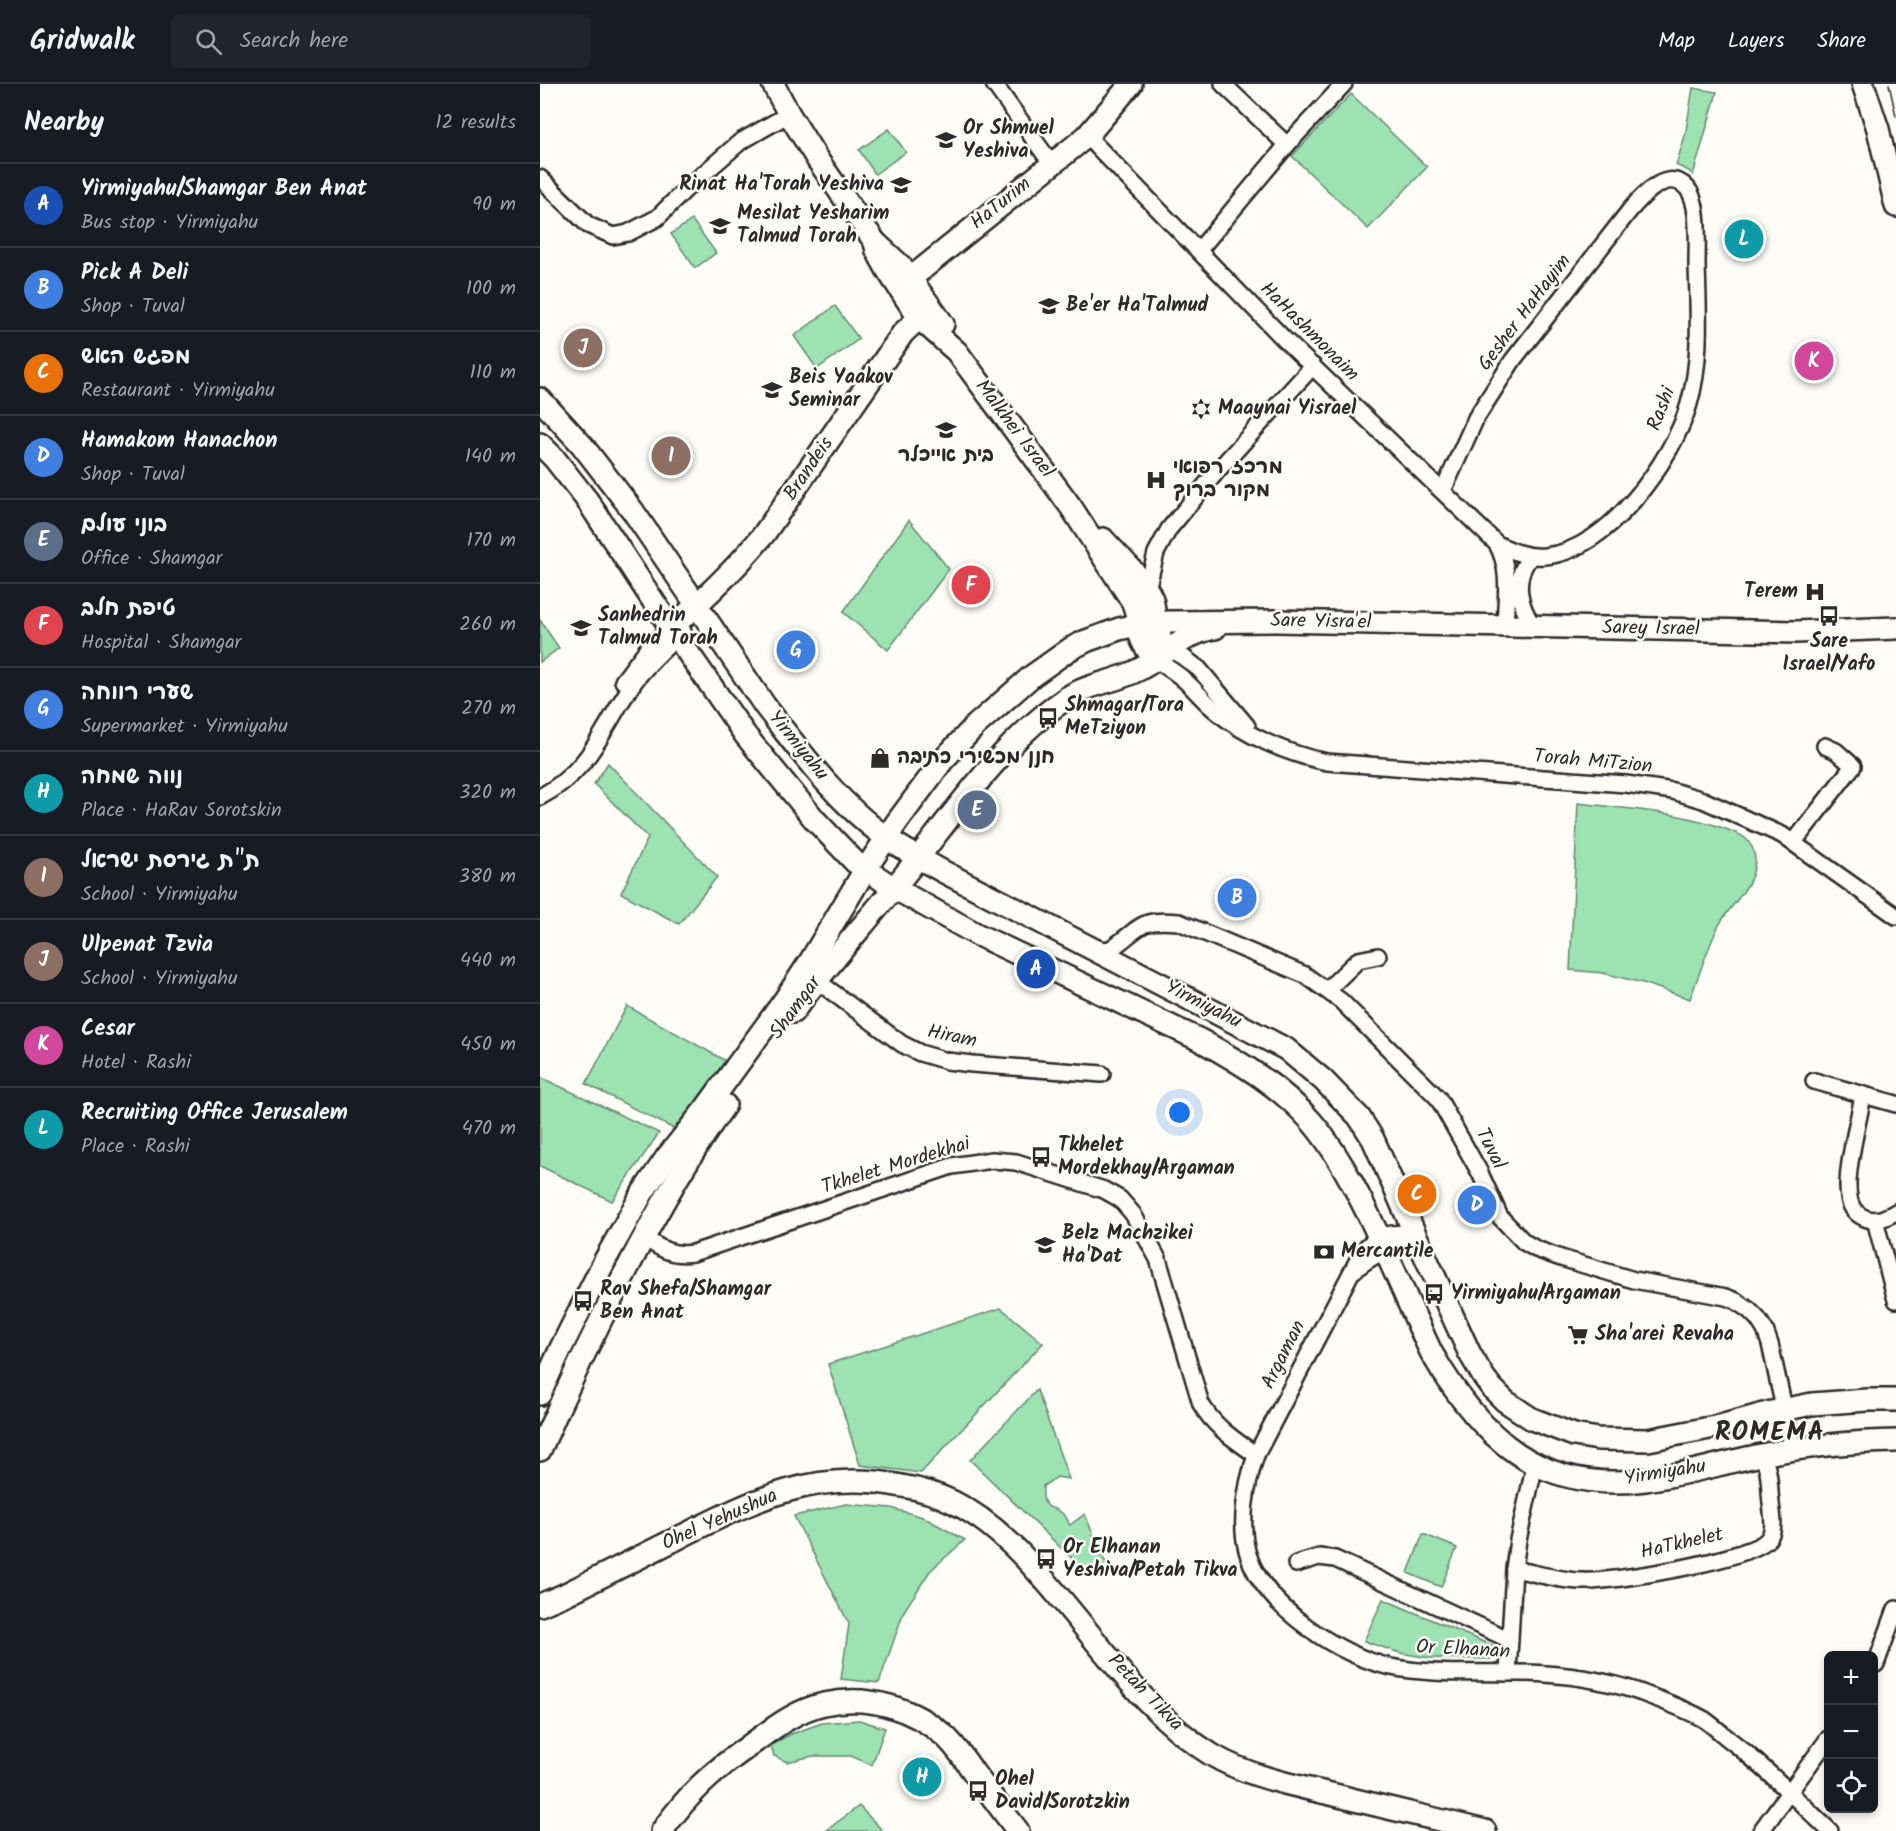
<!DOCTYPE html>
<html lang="en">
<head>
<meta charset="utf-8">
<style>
	:root { --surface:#171b24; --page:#20242c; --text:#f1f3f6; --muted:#9ea1a6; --line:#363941; --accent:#db2777 }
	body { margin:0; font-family:Kalam,"Playpen Sans Hebrew",sans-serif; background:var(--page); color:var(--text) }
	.controls { position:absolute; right:18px; bottom:18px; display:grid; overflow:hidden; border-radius:9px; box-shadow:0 3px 9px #0003 }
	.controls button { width:54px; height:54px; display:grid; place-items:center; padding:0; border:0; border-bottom:2px solid var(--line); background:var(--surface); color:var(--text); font:30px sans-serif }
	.you { position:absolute; left:640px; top:1029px; width:21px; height:21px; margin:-15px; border:4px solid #fff; border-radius:50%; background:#1a73e8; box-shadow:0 0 0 9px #1a73e833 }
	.badge { display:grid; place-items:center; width:39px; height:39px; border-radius:50%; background:var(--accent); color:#fff; font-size:20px; font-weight:700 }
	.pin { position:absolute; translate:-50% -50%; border:3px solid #fff; box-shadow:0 2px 6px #0006 }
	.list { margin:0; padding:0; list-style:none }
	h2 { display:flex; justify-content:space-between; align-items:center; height:78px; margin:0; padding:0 24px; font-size:26px }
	h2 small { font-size:20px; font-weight:400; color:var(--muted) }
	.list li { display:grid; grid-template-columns:39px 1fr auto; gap:18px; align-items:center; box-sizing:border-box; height:84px; padding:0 24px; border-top:2px solid var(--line) }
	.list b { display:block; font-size:22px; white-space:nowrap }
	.list p { margin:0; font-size:20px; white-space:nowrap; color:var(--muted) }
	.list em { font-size:20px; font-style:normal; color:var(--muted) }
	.icon { flex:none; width:33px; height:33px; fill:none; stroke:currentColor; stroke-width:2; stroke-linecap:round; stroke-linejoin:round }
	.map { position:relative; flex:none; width:1356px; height:1747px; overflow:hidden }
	header { display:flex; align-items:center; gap:36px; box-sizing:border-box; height:84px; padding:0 30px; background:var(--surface); border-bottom:2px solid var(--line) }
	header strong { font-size:28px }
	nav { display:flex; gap:33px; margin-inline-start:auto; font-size:21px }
	.search { width:420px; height:54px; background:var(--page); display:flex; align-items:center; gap:15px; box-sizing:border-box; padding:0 21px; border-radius:9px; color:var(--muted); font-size:22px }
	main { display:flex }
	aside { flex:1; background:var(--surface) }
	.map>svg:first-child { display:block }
</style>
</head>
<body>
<header>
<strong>Gridwalk</strong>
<div class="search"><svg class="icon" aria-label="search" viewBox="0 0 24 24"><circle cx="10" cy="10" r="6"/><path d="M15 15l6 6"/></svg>Search here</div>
<nav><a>Map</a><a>Layers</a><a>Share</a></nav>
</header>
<main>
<aside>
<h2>Nearby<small>12 results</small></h2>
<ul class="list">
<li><span class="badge" style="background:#1a4fb4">A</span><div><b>Yirmiyahu/Shamgar Ben Anat</b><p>Bus stop · Yirmiyahu</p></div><em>90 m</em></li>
<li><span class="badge" style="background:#3f7fe0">B</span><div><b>Pick A Deli</b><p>Shop · Tuval</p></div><em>100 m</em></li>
<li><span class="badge" style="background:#e8710a">C</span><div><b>מפגש האש</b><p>Restaurant · Yirmiyahu</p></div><em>110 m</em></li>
<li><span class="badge" style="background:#3f7fe0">D</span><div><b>Hamakom Hanachon</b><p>Shop · Tuval</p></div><em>140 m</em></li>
<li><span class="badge" style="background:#5c6f8a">E</span><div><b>בוני עולם</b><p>Office · Shamgar</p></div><em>170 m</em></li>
<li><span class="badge" style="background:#e0444e">F</span><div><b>טיפת חלב</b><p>Hospital · Shamgar</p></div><em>260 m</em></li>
<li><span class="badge" style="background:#3f7fe0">G</span><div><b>שערי רווחה</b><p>Supermarket · Yirmiyahu</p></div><em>270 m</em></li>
<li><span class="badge" style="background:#0f9aa8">H</span><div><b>נווה שמחה</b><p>Place · HaRav Sorotskin</p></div><em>320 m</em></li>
<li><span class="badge" style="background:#8d6e63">I</span><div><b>ת&quot;ת גירסת ישראל</b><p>School · Yirmiyahu</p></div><em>380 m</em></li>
<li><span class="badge" style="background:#8d6e63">J</span><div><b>Ulpenat Tzvia</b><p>School · Yirmiyahu</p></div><em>440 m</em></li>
<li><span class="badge" style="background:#d1479c">K</span><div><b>Cesar</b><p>Hotel · Rashi</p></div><em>450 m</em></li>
<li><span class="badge" style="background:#0f9aa8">L</span><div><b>Recruiting Office Jerusalem</b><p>Place · Rashi</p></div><em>470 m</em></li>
</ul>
</aside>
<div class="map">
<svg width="1356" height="1747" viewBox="0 0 1356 1747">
	<rect width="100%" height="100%" fill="#fdfcf7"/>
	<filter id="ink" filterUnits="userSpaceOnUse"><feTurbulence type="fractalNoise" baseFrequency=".0167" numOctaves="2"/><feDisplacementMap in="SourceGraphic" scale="12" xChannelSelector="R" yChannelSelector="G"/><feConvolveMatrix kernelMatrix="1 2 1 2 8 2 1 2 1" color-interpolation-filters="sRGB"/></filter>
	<g filter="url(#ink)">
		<!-- green -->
		<g fill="#9ce3b1" stroke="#64876e" stroke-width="1.5">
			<path d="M1153,4l24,4 -24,83 -4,-4 -13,-6 9,-29z"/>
			<path d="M811,10l76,73 -59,62 -76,-73z"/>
			<path d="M349,45l17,23 -31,22 -16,-24z"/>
			<path d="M152,136l24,33 -21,15 -24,-34z"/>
			<path d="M295,222l24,33 -42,30 -23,-33z"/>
			<path d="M369,436l40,49 -61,81 -45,-38z"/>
			<path d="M0,536l19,28 -19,14z"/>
			<path d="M68,679l109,114 -38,47 -58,-31 27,-55 -54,-54z"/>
			<path d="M1038,719c49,6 101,8 148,26 7,3 15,5 20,10 5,5 9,13 9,21 -1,28 -25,44 -37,67 -11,23 -19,48 -28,72l-47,-16 -40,-10 -33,-3z"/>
			<path d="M87,922l99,55 -48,70 -92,-47z"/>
			<path d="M0,993l119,56 -47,68 -72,-35z"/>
			<path d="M461,1224l42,35 -122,130 -61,-8 -32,-101z"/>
			<path d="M497,1306l32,89 -12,-2 -14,9c-2,29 11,17 22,30 2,2 3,6 5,9l15,-11 15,38 9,16 -5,11 -14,-3 -120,-116z"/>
			<path d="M306,1420l45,4 32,9 42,23 -35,31 -26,40 -25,72 -38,-4 8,-55 -55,-108z"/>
			<path d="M883,1450l34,14 -16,39 -33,-14z"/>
			<path d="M843,1515l110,47 -2,13 -61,-1 -30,-5 -36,-12z"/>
			<path d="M319,1636l26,8 -13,37 -21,-9h-38l-26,6 -13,-6 -3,-11 20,-11 31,-11z"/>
			<path d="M319,1722l24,25h-57l1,-1z"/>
		</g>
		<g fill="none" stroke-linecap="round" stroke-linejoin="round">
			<!-- street casing -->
			<g stroke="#2b2b2b" stroke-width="20">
				<g id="street">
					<path d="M454,0l57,79"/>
					<path d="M683,0l64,61"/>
					<path d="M547,52l197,203 213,205c14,25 9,54 8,82"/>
					<path d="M0,94l48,47 25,11 15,-3 29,-15 30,-30 53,-46 49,-28"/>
					<path d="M659,166l88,-105 57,-61"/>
					<path d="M903,407l33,-73 37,-58 117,-150c12,-14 38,-43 57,-22 13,14 10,56 10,75 1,46 5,96 -8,141 -16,56 -81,147 -144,152 -17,2 -33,-5 -48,-12"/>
					<path d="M991,472c-19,22 -12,49 2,70"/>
					<path d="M607,506l9,-37 13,-24 49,-59 95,-104"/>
					<path d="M631,564l28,21 48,57"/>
					<path d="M616,575c8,7 18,12 26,19 12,10 21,22 33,32 30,26 73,44 112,52l299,22 47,7 30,9 79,35 114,81"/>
					<path d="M83,597l25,-33 23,-20"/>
					<path d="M0,713c52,-28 61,-67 92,-112 14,-21 33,-36 51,-54"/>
					<path d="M1254,758l59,-76 -17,-15 -11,-5"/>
					<path d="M553,863l13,3 6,-2c30,-21 27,-30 67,-26l126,53 36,26 97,97 42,75 20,44 24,25 12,7 25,9 73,22 92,17 10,4 13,9 9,9 7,11 5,14 23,105"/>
					<path d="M276,896l86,64 18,9 27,8 25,3 130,10"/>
					<path d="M787,906l31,-30 20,-4"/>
					<path d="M1274,997l82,23"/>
					<path d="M1323,1011c-4,25 -19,79 -14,102 1,8 5,15 12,19 12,8 24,2 35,-4"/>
					<path d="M1335,1136l21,80"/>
					<path d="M875,1150c-23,-2 -38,-1 -53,18l-106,203c-10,30 -18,72 -7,102 17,51 92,100 142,110 51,10 103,3 154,7 33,2 66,8 97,19 21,8 44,16 63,27 7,5 14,11 21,17 37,28 70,62 104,94"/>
					<path d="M104,1153c16,12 28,19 49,16l259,-87 40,-6 24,2 88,28 16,9 13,15 25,45 43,145c13,23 34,36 55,51"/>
					<path d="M815,1186c16,-16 41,-23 60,-36"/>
					<path d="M756,1480l23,-7 16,2 175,81"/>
					<path d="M974,1485c22,4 46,12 68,12 29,2 171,-22 186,-42 8,-10 4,-24 3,-36 -2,-15 0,-37 -11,-48"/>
					<path d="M1336,1580l20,-55"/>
					<path d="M968,1589l6,-104 4,-29 17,-76"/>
					<path d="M1221,1747l67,-92"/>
				</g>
			</g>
			<!-- secondary casing -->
			<g stroke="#2b2b2b" stroke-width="26">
				<g id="secondary">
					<path d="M233,0l16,30 28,45 58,83 27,25 41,57"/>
					<path d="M1323,0l15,45 18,77"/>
					<path d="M335,158l2,9 11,20 31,47 38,34 114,155 61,94c11,23 0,36 24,58"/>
					<path d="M371,194l176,-142 44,-52"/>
					<path d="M0,315l42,46 51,66 132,195c35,45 72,96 119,130 19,14 40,25 60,36l342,177 37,31 36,37 14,22 42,95 55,120 13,22 9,12 13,13 27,18 42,16 24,4 50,1 72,-14 47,-13 45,-9 55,-4h29"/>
					<path d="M0,360l14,14 33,42 84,128 75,108 69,84 40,42 39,26 84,47 222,105c40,22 81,47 111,81 25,29 42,63 59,97 21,44 40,89 61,134 49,85 108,142 214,128 39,-5 77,-17 116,-25 44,-9 90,-13 135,-14"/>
					<path d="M563,455c15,17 41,40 49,60 4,13 0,25 8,37"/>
					<path d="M131,544c33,-29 65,-59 93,-94l139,-201 16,-15 14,-3"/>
					<path d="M253,928c34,-47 73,-89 109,-134 52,-64 97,-134 166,-181 22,-14 49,-15 72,-28 27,-14 42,-35 75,-41"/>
					<path d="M0,1310l21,-46 44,-88 38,-68 24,-35 39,-49 78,-107 27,-41 54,-90 32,-48 46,-62 32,-34 57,-50 38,-27 16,-8 33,-12 18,-4 32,-3 107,-1 520,11 100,-4"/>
					<path d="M0,1366c26,-60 54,-118 85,-177 30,-58 62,-115 100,-168"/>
					<path d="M0,1521l24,-10c38,-19 76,-38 114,-57 75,-38 138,-70 224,-52 18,3 35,8 51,16 43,21 77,60 107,96 47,55 89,118 152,157 37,22 85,31 127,41 48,12 97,23 146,35"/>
					<path d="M122,1747c26,-37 50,-59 87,-85 23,-17 47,-36 75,-42 44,-10 89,4 122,33 11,11 20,24 28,36 15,19 29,39 44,58"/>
				</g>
			</g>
			<!-- street -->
			<use href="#street" stroke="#fdfcf7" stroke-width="15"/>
			<!-- secondary -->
			<use href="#secondary" stroke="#fdfcf7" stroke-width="21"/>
			<!-- tram -->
			<path stroke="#2b2b2b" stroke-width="1.5" d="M1349,0l7,32"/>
		</g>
	</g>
	<!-- icons -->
	<defs>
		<g id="school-bare" transform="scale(1.62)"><path d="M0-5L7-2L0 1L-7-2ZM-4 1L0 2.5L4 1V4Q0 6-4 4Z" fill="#2b2b2b" stroke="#fdfcf7" stroke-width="2.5" paint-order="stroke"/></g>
		<g id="synagogue-bare" transform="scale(1.62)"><path d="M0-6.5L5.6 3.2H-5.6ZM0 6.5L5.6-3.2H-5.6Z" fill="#2b2b2b" stroke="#fdfcf7" stroke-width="2.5" paint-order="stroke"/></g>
		<g id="hospital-bare" transform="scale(1.62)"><path d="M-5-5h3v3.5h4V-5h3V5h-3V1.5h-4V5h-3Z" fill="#2b2b2b" stroke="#fdfcf7" stroke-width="2.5" paint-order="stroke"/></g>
		<g id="bus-bare" transform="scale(1.62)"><path d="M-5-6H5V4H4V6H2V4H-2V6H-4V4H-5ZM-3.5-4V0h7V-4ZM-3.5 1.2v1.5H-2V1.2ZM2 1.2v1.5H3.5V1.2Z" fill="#2b2b2b" stroke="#fdfcf7" stroke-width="2.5" paint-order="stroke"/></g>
		<g id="shop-bare" transform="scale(1.62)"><path d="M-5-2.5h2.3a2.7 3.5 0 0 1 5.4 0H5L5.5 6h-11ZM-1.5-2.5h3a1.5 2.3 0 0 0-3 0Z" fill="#2b2b2b" stroke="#fdfcf7" stroke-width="2.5" paint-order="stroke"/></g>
		<g id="bank-bare" transform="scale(1.62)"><path d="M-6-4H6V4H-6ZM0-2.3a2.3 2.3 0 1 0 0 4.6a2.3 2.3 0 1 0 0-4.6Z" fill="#2b2b2b" stroke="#fdfcf7" stroke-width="2.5" paint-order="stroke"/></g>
		<g id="supermarket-bare" transform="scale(1.62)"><path d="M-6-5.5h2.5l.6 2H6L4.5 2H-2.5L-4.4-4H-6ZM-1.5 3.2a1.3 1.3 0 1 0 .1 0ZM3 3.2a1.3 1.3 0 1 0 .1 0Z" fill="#2b2b2b" stroke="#fdfcf7" stroke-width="2.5" paint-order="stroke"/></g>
	</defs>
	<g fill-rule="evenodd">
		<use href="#school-bare" x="406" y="56"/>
		<use href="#school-bare" x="361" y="101"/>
		<use href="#school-bare" x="180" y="142"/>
		<use href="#school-bare" x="509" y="222"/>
		<use href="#school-bare" x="232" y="306"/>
		<use href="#synagogue-bare" x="661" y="325"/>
		<use href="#school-bare" x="406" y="346"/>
		<use href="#hospital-bare" x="616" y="396"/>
		<use href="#hospital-bare" x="1275" y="508"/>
		<use href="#bus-bare" x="1289" y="532"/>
		<use href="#school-bare" x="41" y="544"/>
		<use href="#bus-bare" x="508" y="634"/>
		<use href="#shop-bare" x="340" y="674"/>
		<use href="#bus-bare" x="501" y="1073"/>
		<use href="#school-bare" x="505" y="1161"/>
		<use href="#bank-bare" x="784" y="1168"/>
		<use href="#bus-bare" x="894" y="1210"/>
		<use href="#bus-bare" x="43" y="1217"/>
		<use href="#supermarket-bare" x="1038" y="1251"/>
		<use href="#bus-bare" x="506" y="1475"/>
		<use href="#bus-bare" x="438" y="1707"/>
	</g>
	<g text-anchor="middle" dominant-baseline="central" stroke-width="5" stroke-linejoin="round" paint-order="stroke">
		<!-- poi labels -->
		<g font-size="20" font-weight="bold" fill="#2b2b2b" stroke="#fdfcf7" text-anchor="start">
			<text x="423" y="45">Or Shmuel<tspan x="423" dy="23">Yeshiva</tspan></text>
			<text x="344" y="101" text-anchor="end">Rinat Ha'Torah Yeshiva</text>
			<text x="197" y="130">Mesilat Yesharim<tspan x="197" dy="23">Talmud Torah</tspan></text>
			<text x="526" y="222">Be'er Ha'Talmud</text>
			<text x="249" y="294">Beis Yaakov<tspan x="249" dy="23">Seminar</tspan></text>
			<text x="678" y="325">Maaynai Yisrael</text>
			<text x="406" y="372" text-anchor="middle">בית אייכלר</text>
			<text x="633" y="384">מרכז רפואי<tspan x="633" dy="23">מקור ברוך</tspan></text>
			<text x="1258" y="508" text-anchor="end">Terem</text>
			<text x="58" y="532">Sanhedrin<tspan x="58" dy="23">Talmud Torah</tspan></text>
			<text x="1289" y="558" text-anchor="middle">Sare<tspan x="1289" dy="23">Israel/Yafo</tspan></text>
			<text x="525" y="622">Shmagar/Tora<tspan x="525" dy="23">MeTziyon</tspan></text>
			<text x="357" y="674">חנן מכשירי כתיבה</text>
			<text x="518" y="1062">Tkhelet<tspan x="518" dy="23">Mordekhay/Argaman</tspan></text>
			<text x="522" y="1150">Belz Machzikei<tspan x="522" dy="23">Ha'Dat</tspan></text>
			<text x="801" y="1168">Mercantile</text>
			<text x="60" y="1206">Rav Shefa/Shamgar<tspan x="60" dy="23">Ben Anat</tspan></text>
			<text x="911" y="1210">Yirmiyahu/Argaman</text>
			<text x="1055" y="1251">Sha'arei Revaha</text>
			<text x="523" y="1464">Or Elhanan<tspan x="523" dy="23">Yeshiva/Petah Tikva</tspan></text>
			<text x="455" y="1696">Ohel<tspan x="455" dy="23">David/Sorotzkin</tspan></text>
		</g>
		<!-- street labels -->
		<g font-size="20" fill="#2b2b2b" stroke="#fdfcf7">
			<text transform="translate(461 120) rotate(-39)">HaTurim</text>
			<text transform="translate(985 229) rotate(-53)">Gesher HaHayim</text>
			<text transform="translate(769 248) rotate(45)">HaHashmonaim</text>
			<text transform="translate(1122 325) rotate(-69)">Rashi</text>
			<text transform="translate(474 345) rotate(53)">Malkhei Israel</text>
			<text transform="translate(269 385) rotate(-56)">Brandeis</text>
			<text transform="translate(781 538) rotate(1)">Sare Yisra'el</text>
			<text transform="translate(1111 545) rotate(1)">Sarey Israel</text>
			<text transform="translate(258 662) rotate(51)">Yirmiyahu</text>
			<text transform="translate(1053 678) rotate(5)">Torah MiTzion</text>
			<text transform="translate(663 921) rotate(27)">Yirmiyahu</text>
			<text transform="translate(256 924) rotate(-54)">Shamgar</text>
			<text transform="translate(412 953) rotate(12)">Hiram</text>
			<text transform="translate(950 1065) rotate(63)">Tuval</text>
			<text transform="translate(356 1082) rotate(-17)">Tkhelet Mordekhai</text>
			<text transform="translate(744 1271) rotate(-63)">Argaman</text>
			<text transform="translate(1125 1389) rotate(-9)">Yirmiyahu</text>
			<text transform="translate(180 1436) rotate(-24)">Ohel Yehushua</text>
			<text transform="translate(1142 1460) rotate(-13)">HaTkhelet</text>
			<text transform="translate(923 1566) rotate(3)">Or Elhanan</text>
			<text transform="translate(605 1609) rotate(46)">Petah Tikva</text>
		</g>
		<!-- district labels -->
		<g font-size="26" font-weight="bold" letter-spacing="1.5" fill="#2b2b2b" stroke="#fdfcf7">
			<text x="1230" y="1349">ROMEMA</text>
		</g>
	</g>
</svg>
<div class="controls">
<button>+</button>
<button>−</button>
<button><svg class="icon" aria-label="locate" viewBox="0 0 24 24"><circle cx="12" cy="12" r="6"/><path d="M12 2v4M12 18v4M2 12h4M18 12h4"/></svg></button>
</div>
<div class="you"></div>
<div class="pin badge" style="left:496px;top:885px;background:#1a4fb4">A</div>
<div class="pin badge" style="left:697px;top:814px;background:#3f7fe0">B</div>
<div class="pin badge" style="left:877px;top:1110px;background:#e8710a">C</div>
<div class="pin badge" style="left:937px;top:1121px;background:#3f7fe0">D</div>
<div class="pin badge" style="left:437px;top:726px;background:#5c6f8a">E</div>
<div class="pin badge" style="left:431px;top:501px;background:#e0444e">F</div>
<div class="pin badge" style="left:256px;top:566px;background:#3f7fe0">G</div>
<div class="pin badge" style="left:382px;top:1693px;background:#0f9aa8">H</div>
<div class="pin badge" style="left:131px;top:372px;background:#8d6e63">I</div>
<div class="pin badge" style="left:43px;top:264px;background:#8d6e63">J</div>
<div class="pin badge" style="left:1274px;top:277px;background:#d1479c">K</div>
<div class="pin badge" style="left:1204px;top:155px;background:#0f9aa8">L</div>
</div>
</main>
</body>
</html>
